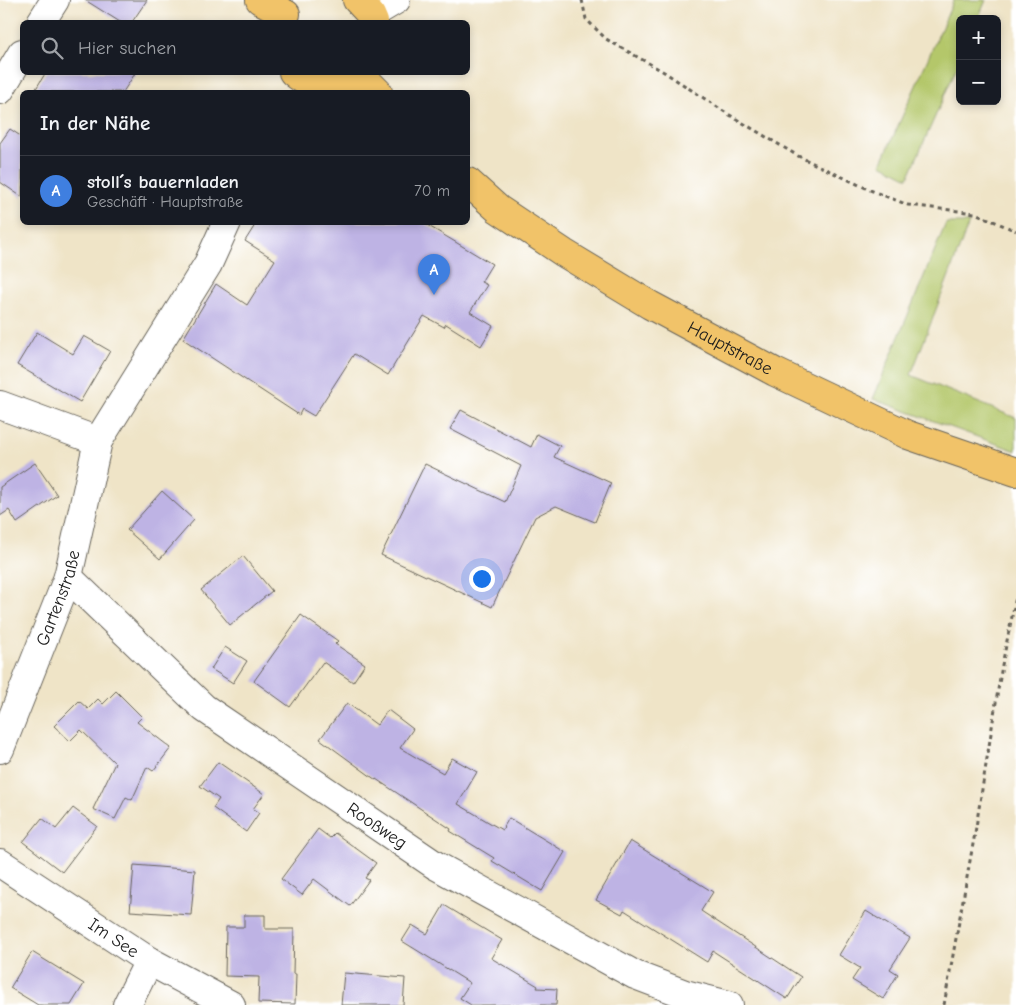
<!DOCTYPE html>
<html lang="de">
<head>
<meta charset="utf-8">
<style>
	:root { --surface:#171b24; --page:#242831; --text:#f1f3f6; --muted:#9ea1a6; --line:#363941; --accent:#d690ce }
	body { margin:0; font-family:"Comic Neue",sans-serif; background:var(--page); color:var(--text) }
	.controls { position:absolute; right:15px; top:15px; display:grid; overflow:hidden; border-radius:8px; box-shadow:0 2px 8px #0003 }
	.controls button { width:45px; height:45px; display:grid; place-items:center; padding:0; border:0; border-bottom:1px solid var(--line); background:var(--surface); color:var(--text); font:25px sans-serif }
	.you { position:absolute; left:481px; top:578px; width:18px; height:18px; margin:-12px; border:4px solid #fff; border-radius:50%; background:#1a73e8; box-shadow:0 0 0 8px #1a73e833 }
	.badge { display:grid; place-items:center; width:32px; height:32px; border-radius:50%; background:var(--accent); color:#fff; font-size:16px; font-weight:700 }
	.pin { position:absolute; translate:-50% -41px; filter:drop-shadow(0 1px 2px #0008) }
	.pin::after { content:''; position:absolute; top:26px; width:18px; height:15px; background:inherit; clip-path:polygon(0 0,100% 0,50% 100%) }
	.list { margin:0; padding:0; list-style:none }
	h2 { display:flex; justify-content:space-between; align-items:center; height:65px; margin:0; padding:0 20px; font-size:21px }
	h2 small { font-size:16px; font-weight:400; color:var(--muted) }
	.list li { display:grid; grid-template-columns:32px 1fr auto; gap:15px; align-items:center; box-sizing:border-box; height:70px; padding:0 20px; border-top:1px solid var(--line) }
	.list b { display:block; font-size:19px; white-space:nowrap }
	.list p { margin:0; font-size:16px; white-space:nowrap; color:var(--muted) }
	.list em { font-size:16px; font-style:normal; color:var(--muted) }
	.icon { flex:none; width:28px; height:28px; fill:none; stroke:currentColor; stroke-width:2; stroke-linecap:round; stroke-linejoin:round }
	.map { position:relative; flex:none; width:1016px; height:1005px; overflow:hidden }
	.search { position:absolute; background:var(--surface); box-shadow:0 2px 8px #0003; left:20px; top:20px; width:450px; height:55px; display:flex; align-items:center; gap:12px; box-sizing:border-box; padding:0 18px; border-radius:8px; color:var(--muted); font-size:19px }
	.panel { position:absolute; background:var(--surface); box-shadow:0 2px 8px #0003; left:20px; top:90px; width:450px; height:135px; border-radius:8px }
	.map>svg:first-child { display:block }
</style>
</head>
<body>
<div class="map">
<svg width="1016" height="1005" viewBox="0 0 1016 1005">
	<rect width="100%" height="100%" fill="#fff"/>
	<filter id="ink" filterUnits="userSpaceOnUse"><feTurbulence type="fractalNoise" baseFrequency=".02" numOctaves="2"/><feDisplacementMap in="SourceGraphic" scale="10" xChannelSelector="R" yChannelSelector="G"/><feConvolveMatrix kernelMatrix="1 2 1 2 8 2 1 2 1" color-interpolation-filters="sRGB"/></filter>
	<filter id="wash" filterUnits="userSpaceOnUse"><feTurbulence type="fractalNoise" baseFrequency=".0096" numOctaves="4" result="noise"/><feDisplacementMap in="SourceGraphic" scale="20" xChannelSelector="R" yChannelSelector="G"/><feGaussianBlur stdDeviation="1.12" result="paint"/><feColorMatrix in="noise" values="0 0 0 0 0 0 0 0 0 0 0 0 0 0 0 0 0 1.4 0 .05"/><feComposite in="paint" operator="in"/></filter>
	<g filter="url(#wash)">
		<rect width="100%" height="100%" fill="#efe4c7"/>
		<!-- green -->
		<g fill="#b4c76a" stroke="#687243">
			<path d="M954,0h32l-8,19h-18v41l-52,118 -27,-14z"/>
			<path d="M946,223h23l-58,152 105,43v33l-143,-52z"/>
		</g>
		<g id="blocks">
			<!-- building -->
			<g fill="#beb3e4">
				<path d="M85,0h62l-15,22h-12z"/>
				<path d="M46,72h90l-13,20h-89z"/>
				<path d="M10,129l12,8v60l-22,-15v-39z"/>
				<path d="M257,222h165l70,42 -11,18 6,3 -17,27 23,14 -12,20 -35,-22 -2,3 -20,-11 -36,59 -34,-21 -40,62 -12,-7 -3,6 -116,-76 33,-55 31,21 28,-45 -30,-19z"/>
				<path d="M37,332l36,22 11,-18 26,15 -30,51 -63,-37z"/>
				<path d="M461,410l70,37 6,-13 23,12 -6,11 57,26 -16,39 -39,-16 -21,11 -43,90 -111,-52 44,-91 80,38 16,-36 -71,-37z"/>
				<path d="M35,463l22,32 -40,28 -8,-13 -9,6v-29z"/>
				<path d="M162,491l32,29 -34,39 -33,-29z"/>
				<path d="M243,556l29,35 -42,34 -29,-35z"/>
				<path d="M301,615l37,26 -3,3 30,20 -12,18 -30,-20 -33,45 -36,-26z"/>
				<path d="M225,647l22,14 -14,22 -22,-14z"/>
				<path d="M116,691l26,26 -5,5 34,26 -18,23 -6,-4 -15,33 -6,-3 -11,22 -22,-10 22,-46 -34,-33 -11,11 -16,-15 25,-25 9,8 10,-10 5,5z"/>
				<path d="M347,703l30,22 11,-15 25,19 -13,19 43,25 9,-15 25,14 -19,32 44,26 7,-12 56,34 -23,39 -50,-30 2,-3 -44,-27 1,-2 -75,-50v1l-56,-41z"/>
				<path d="M218,762l46,32 -11,15 6,4 -13,19 -33,-24 6,-9 -19,-13z"/>
				<path d="M73,808l24,18 -35,46 -39,-30 19,-24 14,11z"/>
				<path d="M318,829l12,9 5,-5 41,30 -11,15 4,2 -19,26 -36,-27 -12,16 -21,-16z"/>
				<path d="M630,841l83,51 -12,19 100,66 -14,22 -74,-48 -6,11 -83,-52 -2,4 -26,-14z"/>
				<path d="M134,865l61,5 -4,45 -61,-4z"/>
				<path d="M444,905l58,35 -11,18 47,28 -1,2 20,1 -1,16h-85l-11,-7 10,-15 -68,-42 10,-16 15,9z"/>
				<path d="M866,911l44,27 -20,31 8,5 -15,25 -31,-19 8,-12 -21,-13z"/>
				<path d="M244,915h21v14h29l-1,45h3l-1,30 -37,-1 1,-26 -34,-1 1,-49h18z"/>
				<path d="M32,952l52,32 -13,21h-33l-28,-17z"/>
				<path d="M344,973l61,5 -2,27h-62z"/>
			</g>
		</g>
	</g>
	<g filter="url(#ink)">
		<use href="#blocks" fill-opacity="0" stroke="#666258" stroke-width="1"/>
		<g fill="none" stroke-linecap="round" stroke-linejoin="round">
			<!-- minor casing -->
			<g stroke="#666258" stroke-width="30">
				<g id="minor">
					<path d="M371,15l25,-15"/>
					<path d="M41,22l14,-22"/>
					<path d="M0,90l22,-37"/>
					<path d="M0,405l98,36"/>
					<path id="s1" d="M68,577l136,131 231,157 200,110 50,19 44,11"/>
					<path id="s2" d="M0,749l68,-172 30,-136 110,-177 19,-42"/>
					<path id="s3" d="M0,863l149,98 82,44"/>
					<path d="M127,1005l22,-44"/>
				</g>
			</g>
			<!-- major casing -->
			<g stroke="#666258" stroke-width="30">
				<g id="major">
					<path d="M260,0l26,14"/>
					<path d="M357,0l14,15 3,7"/>
					<path d="M293,72c20,18 50,22 70,0"/>
					<path d="M361,75l17,17"/>
					<path id="s4" d="M468,182l30,27 66,44 86,52 125,67 133,63 108,37"/>
				</g>
			</g>
			<!-- path -->
			<g stroke="#666258" stroke-width="3" stroke-dasharray="4 4" stroke-linecap="butt">
				<path d="M582,0l4,19 20,20 58,33 64,42 70,42 72,34 38,15 67,8 41,18"/>
				<path d="M944,1005l31,-172 27,-168 14,-68"/>
			</g>
			<!-- minor -->
			<use href="#minor" stroke="#fff" stroke-width="28"/>
			<!-- major -->
			<use href="#major" stroke="#f1c369" stroke-width="28"/>
		</g>
	</g>
	<g text-anchor="middle" dominant-baseline="central" stroke-width="5" stroke-linejoin="round" paint-order="stroke">
		<!-- street labels -->
		<g font-size="18" fill="#1c1c1c" stroke="#fff">
			<text stroke="none"><textPath href="#s4" startOffset="311">Hauptstraße</textPath></text>
			<text stroke="none"><textPath href="#s2" startOffset="162">Gartenstraße</textPath></text>
			<text stroke="none"><textPath href="#s1" startOffset="398">Rooßweg</textPath></text>
			<text stroke="none"><textPath href="#s3" startOffset="136">Im See</textPath></text>
		</g>
	</g>
</svg>
<div class="controls">
<button>+</button>
<button>−</button>
</div>
<div class="you"></div>
<div class="pin badge" style="left:434px;top:295px;background:#3f7fe0">A</div>
<div class="search"><svg class="icon" aria-label="search" viewBox="0 0 24 24"><circle cx="10" cy="10" r="6"/><path d="M15 15l6 6"/></svg>Hier suchen</div>
<section class="panel">
<h2>In der Nähe<small></small></h2>
<ul class="list">
<li><span class="badge" style="background:#3f7fe0">A</span><div><b>stoll´s bauernladen</b><p>Geschäft · Hauptstraße</p></div><em>70 m</em></li>
</ul>
</section>
</div>
</body>
</html>
